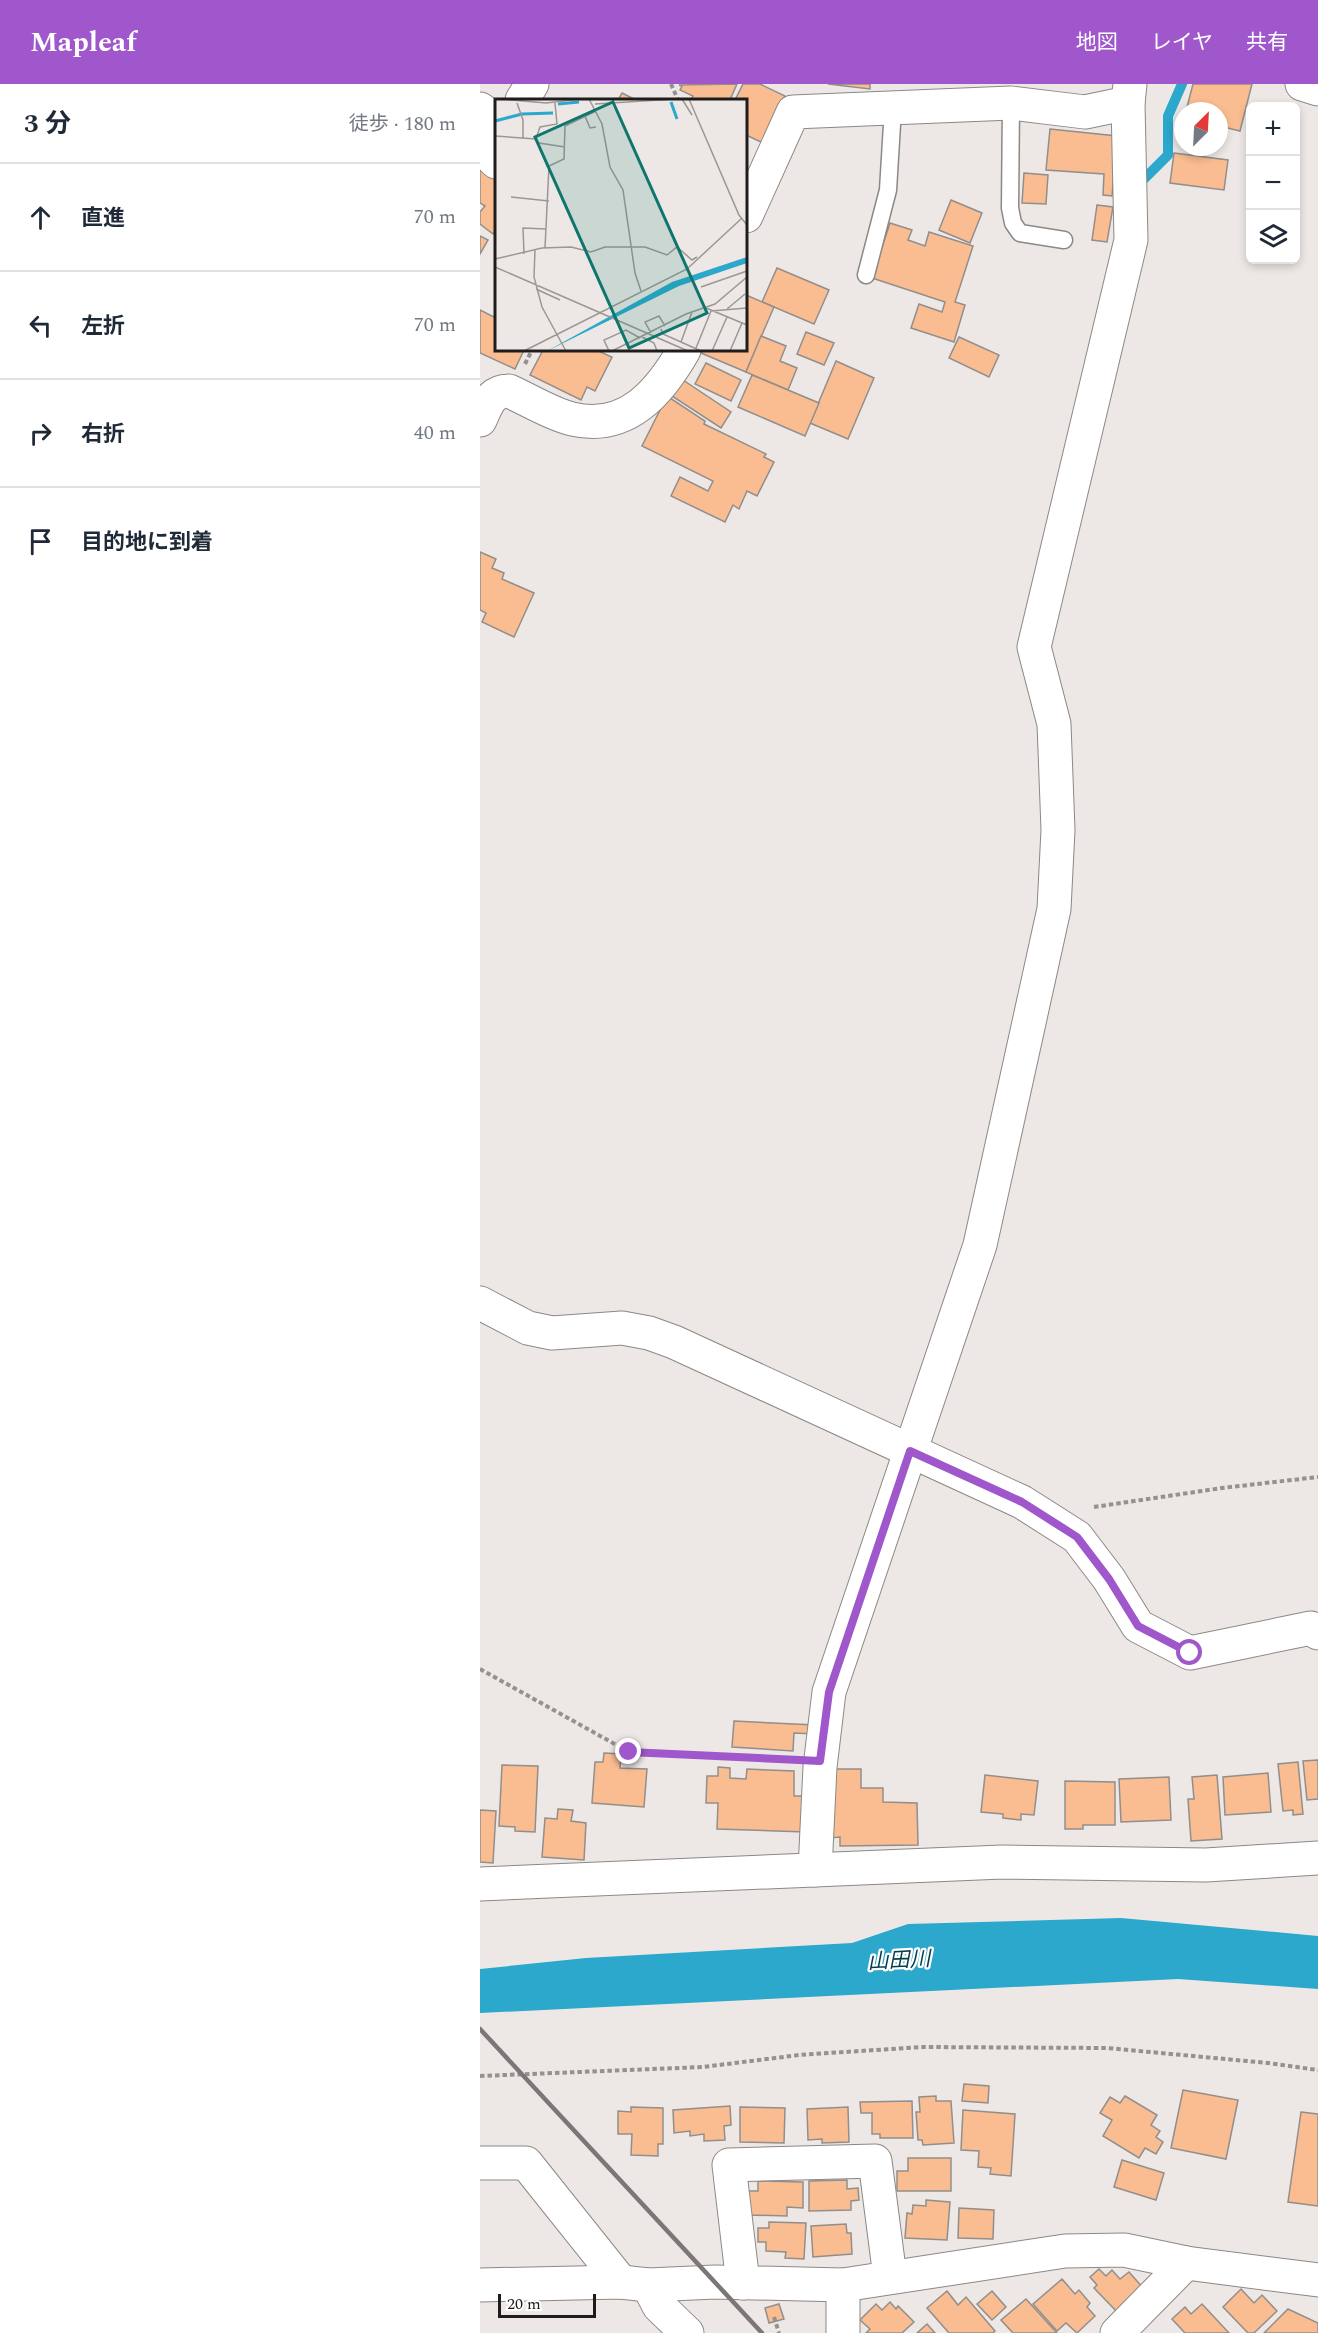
<!DOCTYPE html>
<html lang="ja">
<head>
<meta charset="utf-8">
<style>
	:root { --surface:#fff; --page:#f6f6f7; --text:#1f2937; --muted:#747a83; --line:#e0e1e3; --accent:#9f57cb }
	body { margin:0; font-family:Spectral,"Noto Sans JP",serif; background:var(--page); color:var(--text) }
	.controls { position:absolute; right:18px; top:18px; display:grid; overflow:hidden; border-radius:9px; box-shadow:0 3px 9px #0003 }
	.controls button { width:54px; height:54px; display:grid; place-items:center; padding:0; border:0; border-bottom:2px solid var(--line); background:var(--surface); color:var(--text); font:30px sans-serif }
	.compass { position:absolute; left:694px; top:18px; width:54px; height:54px; border-radius:50%; background:var(--surface); box-shadow:0 3px 9px #0003; rotate:24deg }
	.scale { position:absolute; left:18px; bottom:15px; width:98px; box-sizing:border-box; padding-left:6px; border:3px solid #1f1d1c; border-top:0; font-size:16px; line-height:21px; white-space:nowrap; color:#1f1d1c; -webkit-text-stroke:4px #fff; paint-order:stroke }
	.stop { position:absolute; width:18px; height:18px; margin:-14px; border:4px solid #9f57cb; border-radius:50%; background:#fff }
	.stop.end { background:#9f57cb; border-color:#fff; box-shadow:0 2px 6px #0008 }
	.list { margin:0; padding:0; list-style:none }
	h2 { display:flex; justify-content:space-between; align-items:center; height:78px; margin:0; padding:0 24px; font-size:26px }
	h2 small { font-size:20px; font-weight:400; color:var(--muted) }
	.list li { display:grid; grid-template-columns:39px 1fr auto; gap:18px; align-items:center; box-sizing:border-box; height:108px; padding:0 24px; border-top:2px solid var(--line) }
	.list b { display:block; font-size:22px; white-space:nowrap }
	.list em { font-size:20px; font-style:normal; color:var(--muted) }
	.icon { flex:none; width:33px; height:33px; fill:none; stroke:currentColor; stroke-width:2; stroke-linecap:round; stroke-linejoin:round }
	.map { position:relative; flex:none; width:838px; height:2249px; overflow:hidden }
	header { display:flex; align-items:center; gap:36px; box-sizing:border-box; height:84px; padding:0 30px; background:var(--accent); color:#fff }
	header strong { font-size:28px }
	nav { display:flex; gap:33px; margin-inline-start:auto; font-size:21px }
	main { display:flex }
	aside { flex:1; background:var(--surface) }
	.map>svg:first-child { display:block }
</style>
</head>
<body>
<header>
<strong>Mapleaf</strong>
<nav><a>地図</a><a>レイヤ</a><a>共有</a></nav>
</header>
<main>
<aside>
<h2>3 分<small>徒歩 · 180 m</small></h2>
<ul class="list">
<li><svg class="icon" aria-label="ahead" viewBox="0 0 24 24"><path d="M12 20V5M6 11l6-6 6 6"/></svg><div><b>直進</b></div><em>70 m</em></li>
<li><svg class="icon" aria-label="left" viewBox="0 0 24 24"><path d="M17 20v-9H6M10 6l-5 5 5 5"/></svg><div><b>左折</b></div><em>70 m</em></li>
<li><svg class="icon" aria-label="right" viewBox="0 0 24 24"><path d="M7 20v-9h11M14 6l5 5-5 5"/></svg><div><b>右折</b></div><em>40 m</em></li>
<li><svg class="icon" aria-label="arrive" viewBox="0 0 24 24"><path d="M6 21V4h12l-3 4 3 4H6"/></svg><div><b>目的地に到着</b></div></li>
</ul>
</aside>
<div class="map">
<svg width="838" height="2249" viewBox="0 0 838 2249">
	<rect width="100%" height="100%" fill="#ede8e5"/>
	<!-- water -->
	<path fill="#2ba8cb" d="M641,1834l197,18v53l-140,-10 -698,34v-44l106,-11 266,-15 56,-19z"/>
	<g fill="none" stroke-linecap="round" stroke-linejoin="round">
		<!-- stream -->
		<path stroke="#2ba8cb" stroke-width="10" d="M660,99l28,-28v-39l14,-32"/>
	</g>
	<!-- building -->
	<g fill="#fabc91" stroke="#928e8b" stroke-width="1.5">
		<path d="M257,0l-7,16h-39l2,-4 -13,-6 2,-4 -3,-1z"/>
		<path d="M263,0h17l25,12 -22,47 -17,-8v-35h-11z"/>
		<path d="M348,0h42v5z"/>
		<path d="M713,0h59l-12,47 -21,-5v-15h-33z"/>
		<path d="M142,9l14,7h-18z"/>
		<path d="M570,45l67,7 -5,60 -9,-1 1,-21 -58,-4z"/>
		<path d="M694,69l54,7 -4,30 -54,-7z"/>
		<path d="M0,80l16,12v54l-3,4 -13,-10v-12l5,-6 -5,-3z"/>
		<path d="M544,89l24,2 -2,29 -24,-1z"/>
		<path d="M471,116l31,13 -12,30 -31,-13z"/>
		<path d="M617,121l16,2 -6,35 -15,-2z"/>
		<path d="M410,139l22,7 -4,10 17,6 4,-14 44,14 -18,56 10,3 -11,37 -43,-14 8,-24 23,8 3,-10 -73,-24z"/>
		<path d="M0,152l8,4 -8,14z"/>
		<path d="M297,184l52,22 -15,34 -52,-22z"/>
		<path d="M266,211l28,12 -28,65 -45,-19 1,-3h44z"/>
		<path d="M0,226l16,8v32h28l-9,19 -35,-16z"/>
		<path d="M326,248l28,11 -10,22 -27,-11z"/>
		<path d="M281,252l25,10 -6,15 17,7 -9,22 -42,-18z"/>
		<path d="M479,253l40,18 -10,22 -40,-19z"/>
		<path d="M63,266h53l16,7 -17,34 -8,-4 -6,13 -51,-25z"/>
		<path d="M356,277l38,17 -26,61 -38,-16z"/>
		<path d="M226,279l35,17 -10,21 -36,-17z"/>
		<path d="M272,291l67,28 -14,33 -67,-29z"/>
		<path d="M203,296l48,32 -10,16 -49,-32z"/>
		<path d="M187,312l38,25 -1,3 62,30 -2,3 10,5 -17,34 -10,-5 -8,18 -6,-4 -8,17 -54,-26 9,-19 28,14 5,-10 -71,-35z"/>
		<path d="M0,468l16,7 -4,9 12,5 -2,6 32,14 -20,44 -32,-15 4,-9 -6,-3z"/>
		<path d="M254,1637l81,4v9l-21,-1 -1,18 -61,-4z"/>
		<path d="M124,1669l17,1 -1,14 27,1 -3,38 -52,-4 3,-41h8z"/>
		<path d="M838,1676v39l-11,1 -4,-39z"/>
		<path d="M818,1678l5,52 -10,1v-5l-10,1 -5,-47z"/>
		<path d="M22,1681l36,1 -3,66 -20,-1v-4l-16,-1z"/>
		<path d="M238,1683l12,1v10l16,1 1,-10 47,2v25h12l-1,36 -88,-3 1,-26h-12l1,-27h11z"/>
		<path d="M348,1685h33v19h22v14l34,1 1,42 -78,1v-9l-11,1z"/>
		<path d="M788,1689l3,39 -46,3 -2,-38z"/>
		<path d="M505,1691l53,6 -4,34 -13,-1v6l-18,-2v-4l-22,-2z"/>
		<path d="M737,1691l5,64 -31,2 -3,-42h6l-2,-22z"/>
		<path d="M689,1693l2,43 -50,2 -2,-43z"/>
		<path d="M585,1697l50,1v43h-32v4h-18z"/>
		<path d="M78,1725l15,1 -2,11 15,2 -2,37 -42,-3 3,-39 12,1z"/>
		<path d="M0,1726l16,1 -3,52 -13,-1z"/>
		<path d="M484,2000l25,2 -1,17 -26,-2z"/>
		<path d="M703,2006l55,10 -12,59 -55,-11z"/>
		<path d="M456,2012v5h15l3,42 -31,2 -1,-5h-4l-2,-28h4l-1,-15z"/>
		<path d="M645,2012l32,19 -6,10 9,6 -4,6 7,5 -7,12 -11,-6 -6,10 -36,-22 9,-16 -12,-7 10,-16 10,6z"/>
		<path d="M432,2017l1,37h-33v-4h-8v-21h-11l-1,-11z"/>
		<path d="M250,2022l1,19 -7,1 1,14 -21,1v-7l-14,2v-5l-16,2 -1,-23z"/>
		<path d="M151,2023l32,1v36h-5v12l-27,-1 1,-21h-14v-23l13,1z"/>
		<path d="M260,2023l45,1 -1,35 -44,-1z"/>
		<path d="M368,2023l1,35 -27,1v-4l-14,1 -1,-31z"/>
		<path d="M483,2026l52,4 -4,62 -21,-2 1,-6 -13,-1 1,-16 -18,-1z"/>
		<path d="M821,2028l17,2v92l-30,-4z"/>
		<path d="M428,2074h43v33h-54v-20h11z"/>
		<path d="M642,2076l42,13 -8,27 -42,-13z"/>
		<path d="M367,2096v9l11,-1 1,12 -8,1v9l-42,1v-30z"/>
		<path d="M278,2097l45,1v26l-16,-1v9l-39,-1v-24h10z"/>
		<path d="M446,2116l24,2 -3,38 -42,-2 2,-25 5,1 1,-9 13,1z"/>
		<path d="M479,2124l35,2 -1,29 -35,-1z"/>
		<path d="M289,2138l37,1 -2,36 -19,-1 1,-6 -20,-1v-9h-8v-14h11z"/>
		<path d="M366,2140l1,9h4l1,21 -39,3 -2,-31z"/>
		<path d="M619,2185l7,7 6,-6 8,9 9,-7 16,18 -26,24 -25,-26 3,-3 -7,-8z"/>
		<path d="M582,2195l13,15 4,-4 11,13 -3,4 8,9 -18,17 -11,-10 -9,8 -24,-27z"/>
		<path d="M761,2205l13,14 8,-8 15,16 -23,22h-6l-25,-26z"/>
		<path d="M467,2207l11,14 8,-8 29,34 -2,2h-44l-22,-25z"/>
		<path d="M512,2207l14,16 -14,13 -15,-16z"/>
		<path d="M546,2215l31,34h-44l-12,-13z"/>
		<path d="M410,2218l6,7 2,-3 16,16 -12,11h-36l4,-4 -10,-9 16,-16 6,6z"/>
		<path d="M299,2220l5,15 -15,4 -4,-15z"/>
		<path d="M722,2220l27,29h-44l-13,-14 13,-12 6,7z"/>
		<path d="M808,2225l30,14v10h-54z"/>
		<path d="M447,2240l8,9h-18z"/>
	</g>
	<g fill="none" stroke-linecap="round" stroke-linejoin="round">
		<!-- service casing -->
		<g stroke="#8c8885" stroke-width="19">
			<g id="service">
				<path d="M531,19l-1,105 3,15 7,10 44,7"/>
				<path d="M386,191l22,-85 5,-82"/>
			</g>
		</g>
		<!-- minor casing -->
		<g stroke="#8c8885" stroke-width="35">
			<g id="minor">
				<path d="M822,0l16,5"/>
				<path d="M42,16l10,-16"/>
				<path d="M0,25l3,2 9,47 4,4"/>
				<path d="M266,132l47,-104 218,-9 74,9 43,-9"/>
				<path d="M0,336c7,-15 10,-29 29,-29 20,9 42,23 63,28 55,13 88,-27 112,-69"/>
				<path d="M0,1219l48,25 24,5 70,-5 27,5 25,9 348,160 55,35 32,42 29,47 52,27 121,-25 7,5"/>
				<path d="M335,1786l5,-103 9,-75 151,-447 74,-336 4,-79 -4,-106 -20,-77 97,-407 -3,-137 2,-19"/>
				<path d="M0,1800l522,-22 204,3 112,-7"/>
				<path d="M0,2079h46l95,119"/>
				<path d="M263,2199l-14,-118 146,-4 15,116"/>
				<path d="M0,2201l141,-3 27,3 67,-3 128,3 222,-34 59,-1 62,13 132,17"/>
				<path d="M168,2201l11,21 28,27"/>
				<path d="M363,2201v48"/>
				<path d="M637,2249l69,-70"/>
			</g>
		</g>
		<!-- path -->
		<g stroke="#94918e" stroke-width="4" stroke-dasharray="4.5 3" stroke-linecap="butt">
			<path d="M191,0l7,16"/>
			<path d="M45,280l7,-14"/>
			<path d="M614,1423l128,-19 96,-11"/>
			<path d="M0,1585l149,83 159,8"/>
			<path d="M0,1992l223,-9 96,-12 122,-8 186,1 161,15 50,7"/>
			<path d="M294,2233l5,16"/>
		</g>
		<!-- service -->
		<use href="#service" stroke="#fff" stroke-width="16"/>
		<!-- minor -->
		<use href="#minor" stroke="#fff" stroke-width="33"/>
		<!-- rail -->
		<path stroke="#7b7776" stroke-width="4.5" d="M0,1945l282,304"/>
	</g>
	<g fill="none" stroke-linecap="round" stroke-linejoin="round">
		<!-- route -->
		<path stroke="#9f57cb" stroke-width="8" d="M149,1668l191,9 9,-69 81,-241 112,51 55,35 32,42 29,47 52,27"/>
	</g>
	<g text-anchor="middle" dominant-baseline="central" stroke-width="4.5" stroke-linejoin="round" paint-order="stroke">
		<!-- water labels -->
		<g font-size="21" font-style="italic" fill="#063c4b" stroke="#fff">
			<text transform="translate(419 1877) rotate(-3)">山田川</text>
		</g>
	</g>
	<!-- overview -->
	<g transform="translate(15 15)">
		<rect width="252" height="252" fill="#ede8e5"/>
		<path d="M252,158v6l-68,23 -132,65 125,-69z" fill="#2ba8cb"/>
		<path fill="none" stroke="#2ba8cb" stroke-width="3" d="M176,3l6,17M63,5l21,-2M0,22l27,-7 31,-1"/>
		<path fill="none" stroke="#9b9795" stroke-width="1.5" d="M6,0l45,4 35,-4M94,0l13,25 8,43 13,23 12,83 6,18M187,0l10,16M194,0l50,116 8,10M22,4l6,17v18M100,5l80,-5M90,17l5,12 6,-1M0,37l41,3 3,4 26,4M41,40l4,-12 17,-3 -2,-21M16,98l38,4M50,149l4,-82 15,-7 1,-33 31,-15M40,151l-1,27 8,30 24,44M29,155l-1,-26 23,1M0,160l47,-11 29,-1 20,5 14,-5h40l22,8 10,-8 15,13 5,-3M0,168l193,84M206,188l46,-16M41,190l24,11M211,209l41,17M232,210l18,-15M216,212l36,-3M166,230l2,5 38,17M156,234l-6,-11 14,-6 6,10M147,238l12,6 3,8M186,243l11,-30M201,249l15,-37M29,252l163,-82 54,-50M114,252l-5,-11 22,-10 14,8M117,252l74,-37 29,-10 32,-27M217,252l15,-34M235,252l12,-28"/>
		<path fill="#0f766e" fill-opacity="0.15" stroke="#0f766e" stroke-width="3" d="M118,3l94,211 -78,35 -94,-211z"/>
		<rect width="252" height="252" fill="none" stroke="#1f1d1c" stroke-width="3"/>
	</g>
</svg>
<div class="controls">
<button>+</button>
<button>−</button>
<button><svg class="icon" aria-label="layers" viewBox="0 0 24 24"><path d="M12 4l9 5-9 5-9-5zM3 14l9 5 9-5"/></svg></button>
</div>
<svg class="compass" viewBox="-18 -18 36 36"><path d="M0-13l5 13h-10z" fill="#e53935"/><path d="M0 13l5-13h-10z" fill="#747a83"/></svg>
<div class="scale">20 m</div>
<div class="stop" style="left:710px;top:1569px"></div>
<div class="stop end" style="left:149px;top:1668px"></div>
</div>
</main>
</body>
</html>
